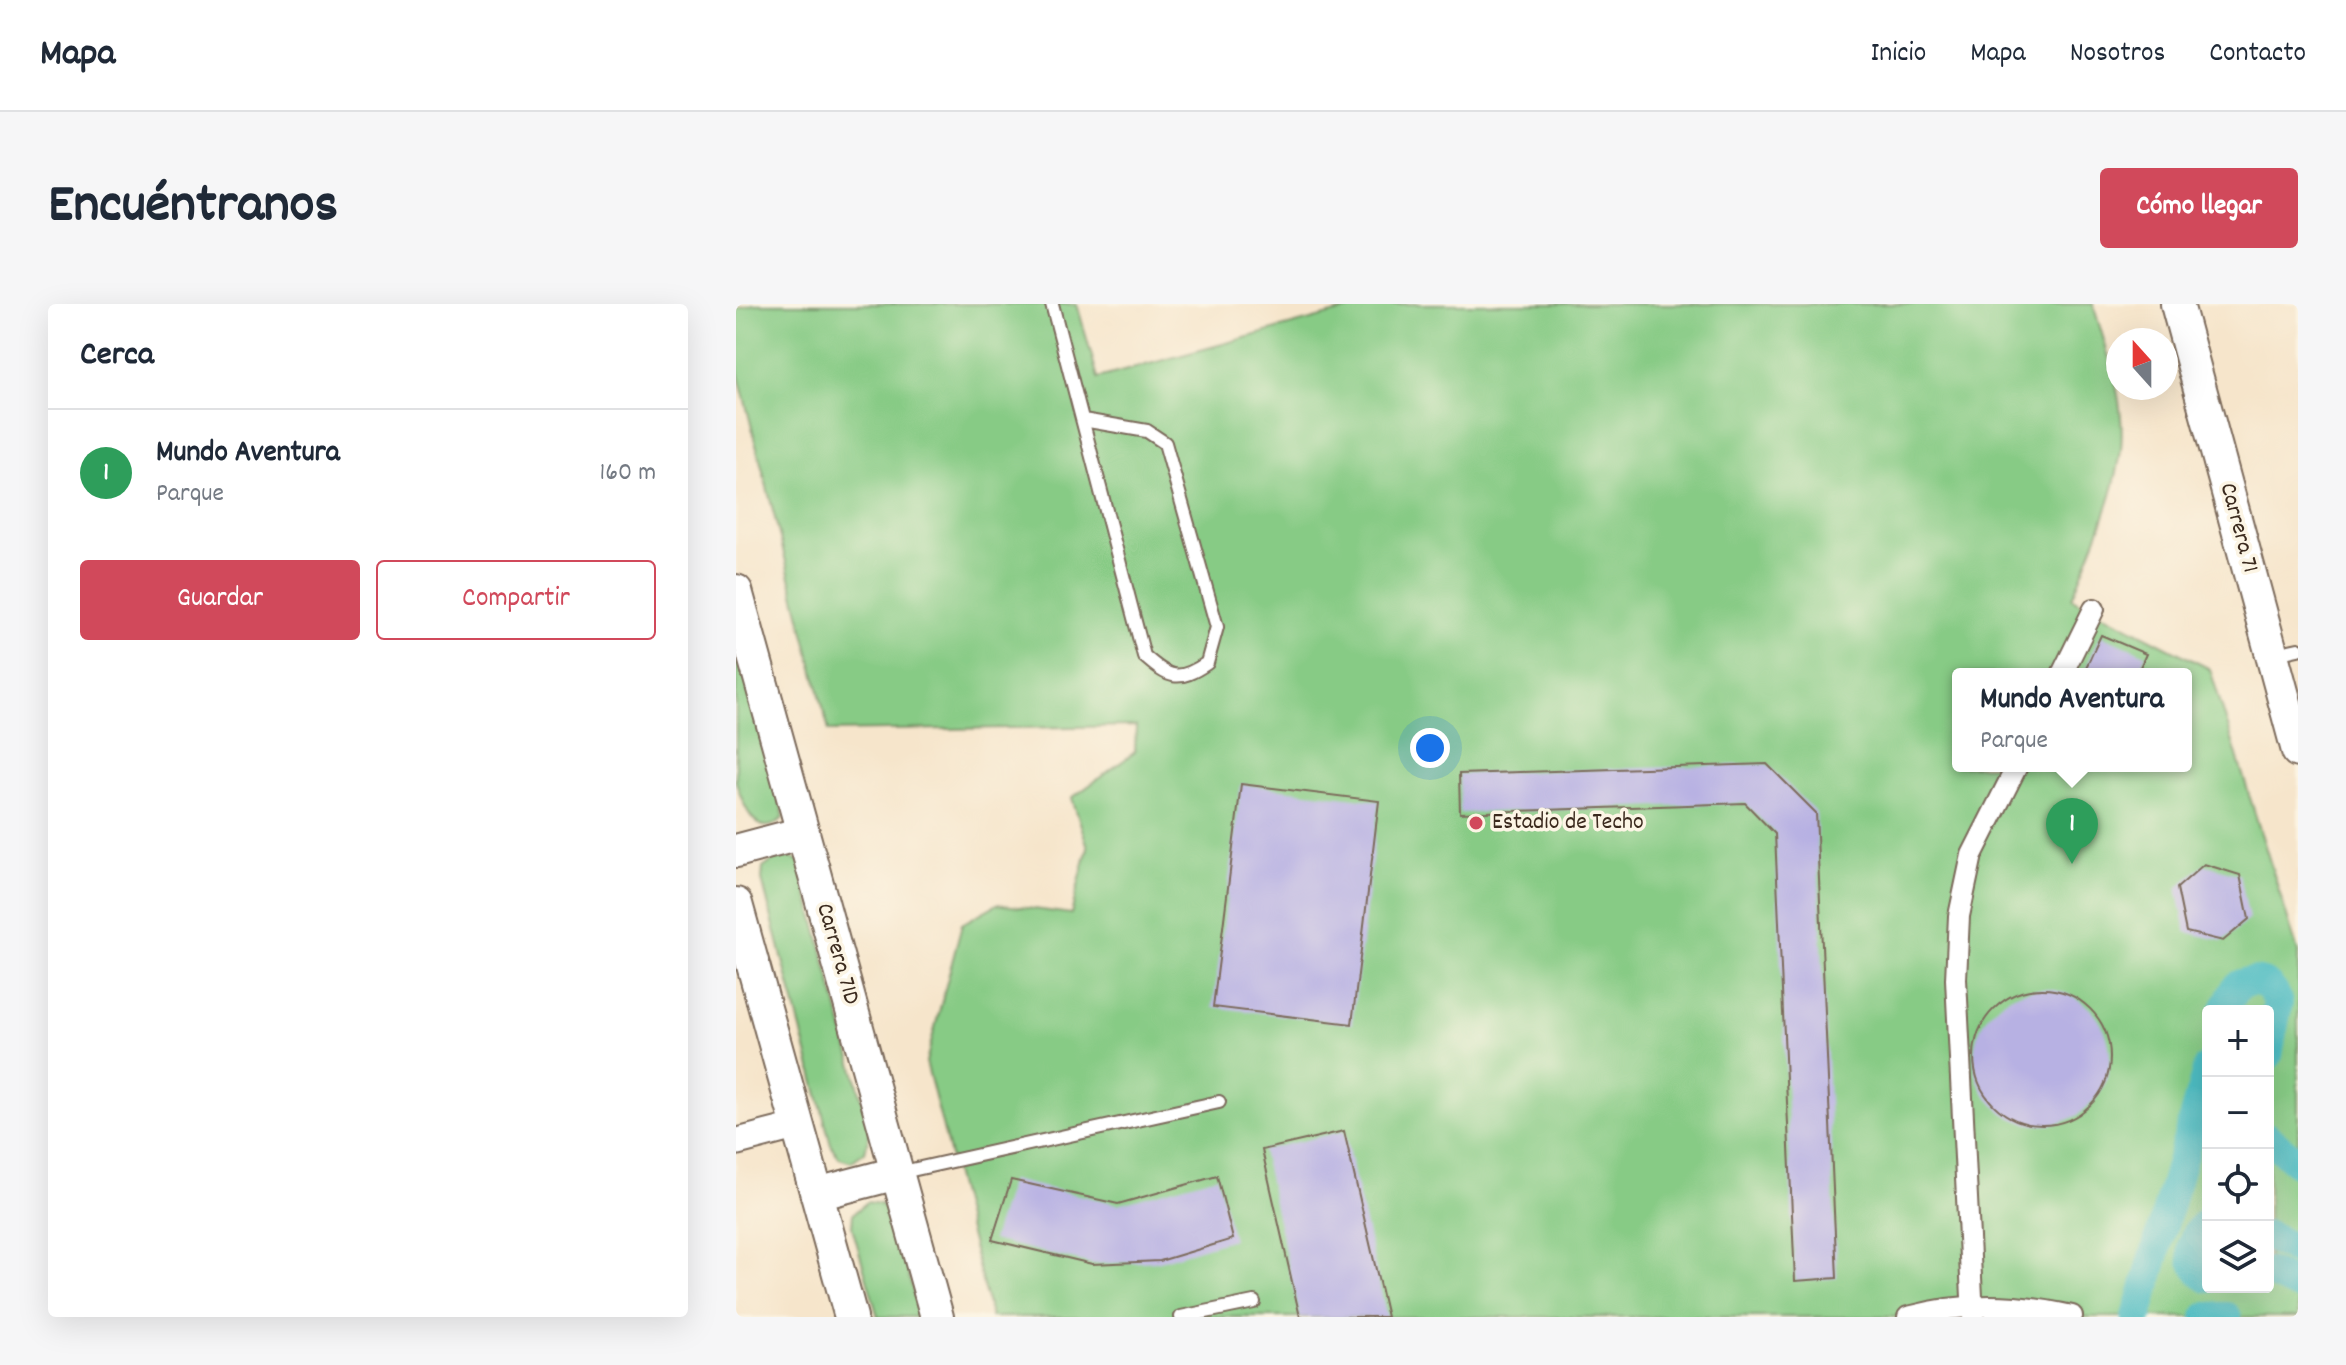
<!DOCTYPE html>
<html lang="es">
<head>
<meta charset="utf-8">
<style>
	:root { --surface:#fff; --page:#f6f6f7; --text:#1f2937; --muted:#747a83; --line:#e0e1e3; --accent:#d1495b }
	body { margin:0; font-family:Dekko,sans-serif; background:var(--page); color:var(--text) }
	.controls { position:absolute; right:24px; bottom:24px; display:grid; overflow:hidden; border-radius:8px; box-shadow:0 8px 32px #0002 }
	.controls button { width:72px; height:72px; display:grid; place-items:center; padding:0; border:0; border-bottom:2px solid var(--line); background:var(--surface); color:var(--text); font:40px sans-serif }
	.compass { position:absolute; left:1370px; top:24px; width:72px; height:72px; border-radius:50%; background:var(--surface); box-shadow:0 8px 32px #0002; rotate:339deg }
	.you { position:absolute; left:694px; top:444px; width:28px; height:28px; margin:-20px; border:6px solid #fff; border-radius:50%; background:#1a73e8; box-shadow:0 0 0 12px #1a73e833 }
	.badge { display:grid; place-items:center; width:52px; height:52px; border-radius:50%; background:var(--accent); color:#fff; font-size:26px; font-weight:700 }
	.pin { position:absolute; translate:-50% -66px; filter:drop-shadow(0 2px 4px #0008) }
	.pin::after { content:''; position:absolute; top:42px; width:28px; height:24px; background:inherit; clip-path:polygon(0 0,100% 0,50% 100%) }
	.popup { position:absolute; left:1216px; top:364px; width:240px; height:104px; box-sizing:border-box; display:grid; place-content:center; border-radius:8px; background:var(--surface); filter:drop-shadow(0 2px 6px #0005); font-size:26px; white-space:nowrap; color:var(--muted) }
	.popup b { font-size:30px; color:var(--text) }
	.popup::after { content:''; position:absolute; left:50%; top:100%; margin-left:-16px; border:16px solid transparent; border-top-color:var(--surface) }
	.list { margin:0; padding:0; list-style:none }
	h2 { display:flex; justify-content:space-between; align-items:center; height:104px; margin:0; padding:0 32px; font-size:34px }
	h2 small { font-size:26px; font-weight:400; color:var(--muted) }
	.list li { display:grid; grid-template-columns:52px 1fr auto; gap:24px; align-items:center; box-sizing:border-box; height:128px; padding:0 32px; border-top:2px solid var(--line) }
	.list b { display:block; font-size:30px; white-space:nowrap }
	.list p { margin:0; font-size:26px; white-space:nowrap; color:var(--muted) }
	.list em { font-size:26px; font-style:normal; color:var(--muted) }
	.actions { display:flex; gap:16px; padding:24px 32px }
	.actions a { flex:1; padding:18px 0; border:2px solid var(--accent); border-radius:8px; text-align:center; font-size:28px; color:var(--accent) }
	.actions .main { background:var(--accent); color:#fff }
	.icon { flex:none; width:44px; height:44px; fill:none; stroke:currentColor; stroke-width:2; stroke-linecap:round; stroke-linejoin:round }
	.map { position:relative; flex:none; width:1562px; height:1013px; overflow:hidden; border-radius:8px }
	header { display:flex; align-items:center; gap:48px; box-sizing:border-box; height:112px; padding:0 40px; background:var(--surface); border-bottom:2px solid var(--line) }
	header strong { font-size:38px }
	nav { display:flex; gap:44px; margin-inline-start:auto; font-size:28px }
	.intro { display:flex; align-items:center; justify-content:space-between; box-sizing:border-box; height:192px; padding:0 48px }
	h1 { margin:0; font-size:56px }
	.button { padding:20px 36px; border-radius:8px; background:var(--accent); color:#fff; font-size:28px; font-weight:700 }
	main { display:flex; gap:48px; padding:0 48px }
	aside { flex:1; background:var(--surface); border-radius:8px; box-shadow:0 8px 32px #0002 }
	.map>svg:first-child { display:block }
</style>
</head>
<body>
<header>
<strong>Mapa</strong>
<nav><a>Inicio</a><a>Mapa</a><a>Nosotros</a><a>Contacto</a></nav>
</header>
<div class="intro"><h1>Encuéntranos</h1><a class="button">Cómo llegar</a></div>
<main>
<aside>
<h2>Cerca<small></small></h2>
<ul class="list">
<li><span class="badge" style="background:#2e9e5b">1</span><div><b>Mundo Aventura</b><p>Parque</p></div><em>160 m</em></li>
</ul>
<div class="actions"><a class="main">Guardar</a><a>Compartir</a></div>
</aside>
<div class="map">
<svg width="1562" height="1013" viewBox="0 0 1562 1013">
	<rect width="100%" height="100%" fill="#fcf5e5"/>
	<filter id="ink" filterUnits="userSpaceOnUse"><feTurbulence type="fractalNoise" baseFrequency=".0125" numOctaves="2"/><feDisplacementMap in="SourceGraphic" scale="16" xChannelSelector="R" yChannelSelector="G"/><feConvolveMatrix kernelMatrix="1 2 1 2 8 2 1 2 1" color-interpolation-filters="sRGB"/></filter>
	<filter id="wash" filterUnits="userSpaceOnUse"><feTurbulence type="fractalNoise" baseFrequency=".006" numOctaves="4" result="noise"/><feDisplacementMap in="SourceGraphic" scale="32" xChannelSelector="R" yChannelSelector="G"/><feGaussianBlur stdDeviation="1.8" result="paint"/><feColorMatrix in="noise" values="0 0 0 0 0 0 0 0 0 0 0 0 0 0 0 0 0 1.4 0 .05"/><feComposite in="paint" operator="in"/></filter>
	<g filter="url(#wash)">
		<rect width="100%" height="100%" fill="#f6e5cb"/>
		<!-- green -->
		<g fill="#87cb85" stroke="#617a52" stroke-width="2" fill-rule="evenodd">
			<path d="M18,0h323l21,74 271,-74h724c14,48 35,102 27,153 -8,48 -30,96 -48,141l138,71 88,283v365h-1307l-65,-255 36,-138 35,-20 74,10 17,-67 -16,-49 63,-46 1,-26 -307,5 -93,-366v-56zM1222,370h228v92h-228zM1472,707h60v276h-60z"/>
			<path d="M0,325l48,188c-27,28 -42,-14 -48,-36z"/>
			<path d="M54,553l9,4 71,270 -5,21 -14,10 -12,-4 -8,-13 -69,-265 1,-12 11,-8z"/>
			<path d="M131,898l13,2 12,10 28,103h-42l-26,-90 1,-13z"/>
		</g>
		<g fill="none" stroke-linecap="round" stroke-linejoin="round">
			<!-- canal -->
			<g stroke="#4dbcc2" stroke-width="30">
				<path d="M1488,707l13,-25c19,-10 34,-4 41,16l-10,53"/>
				<path d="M1532,834l30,25"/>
				<path d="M1472,918c-21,15 -21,40 0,56"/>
				<path d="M1532,932l30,15"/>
				<path d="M1532,968l30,14"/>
				<path d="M1401,1013l71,-250"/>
				<path d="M1471,1013h20"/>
			</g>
		</g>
		<g id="blocks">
			<!-- building -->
			<g fill="#b7b1e3">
				<path d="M1365,331l45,19 -9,20h-54z"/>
				<path d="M1031,460l49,49 21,465 -42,3 -20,-447 -30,-31 -285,10 -1,-39z"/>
				<path d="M505,480l138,17 -27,223 -139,-17z"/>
				<path d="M1468,560l36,11 9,44 -26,22 -37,-9 -9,-44z"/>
				<circle cx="1306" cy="753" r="68"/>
				<path d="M608,827l43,186h-87l-38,-167z"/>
				<path d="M481,872l16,63 -73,22 -68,3 -100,-24 19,-60 107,24z"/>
			</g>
		</g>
	</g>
	<g filter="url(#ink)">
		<use href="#blocks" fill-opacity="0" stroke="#7c6b5b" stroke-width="2"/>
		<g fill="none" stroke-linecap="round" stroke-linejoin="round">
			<!-- service casing -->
			<g stroke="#7c6b5b" stroke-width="16">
				<g id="service">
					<path d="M316,0l92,352c25,22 34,27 63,7l10,-36 -52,-184 -18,-12 -64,-11"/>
					<path d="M1539,350l23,-5"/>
					<path d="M162,869l321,-71"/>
					<path d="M445,1013l73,-15"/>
				</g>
			</g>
			<!-- pedestrian casing -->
			<g stroke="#7c6b5b" stroke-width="24">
				<g id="pedestrian">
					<path d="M1326,370l32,-65"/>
					<path d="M1172,1013c56,-15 107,-14 164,-1"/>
					<path d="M1237,1013l-17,-338 3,-63 13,-61 45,-89"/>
				</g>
			</g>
			<!-- minor casing -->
			<g stroke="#7c6b5b" stroke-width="30">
				<path id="minor" d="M0,838l61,-16"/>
			</g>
			<!-- tertiary casing -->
			<g stroke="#7c6b5b" stroke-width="36">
				<g id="tertiary">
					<path d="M1441,0l121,447"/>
					<path d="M0,287l201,726"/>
					<path d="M0,547l67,-18"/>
					<path d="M0,600l115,413"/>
					<path d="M81,890l80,-21"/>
				</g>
			</g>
			<!-- service -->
			<use href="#service" stroke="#fff" stroke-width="12"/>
			<!-- pedestrian -->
			<use href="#pedestrian" stroke="#fff" stroke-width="20"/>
			<!-- minor -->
			<use href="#minor" stroke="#fff" stroke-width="26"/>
			<!-- tertiary -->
			<use href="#tertiary" stroke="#fff" stroke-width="32"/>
		</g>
	</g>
	<!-- markers -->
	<circle fill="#d1495b" stroke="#fcf5e5" stroke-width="3" cx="740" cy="519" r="8"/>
	<g text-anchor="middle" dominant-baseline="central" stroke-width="7" stroke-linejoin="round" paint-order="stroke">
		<!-- street labels -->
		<g font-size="24" fill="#3b2a1e" stroke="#fcf5e5">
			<text transform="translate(1502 224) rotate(75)">Carrera 71</text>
			<text transform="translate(101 650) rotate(74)">Carrera 71D</text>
		</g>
		<!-- poi labels -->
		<g font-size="24" fill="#3b2a1e" stroke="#fcf5e5" text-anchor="start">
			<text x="756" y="519">Estadio de Techo</text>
		</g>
	</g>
</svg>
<div class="controls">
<button>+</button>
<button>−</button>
<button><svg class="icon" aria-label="locate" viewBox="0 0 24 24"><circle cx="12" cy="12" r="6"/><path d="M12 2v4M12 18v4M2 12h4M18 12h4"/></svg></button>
<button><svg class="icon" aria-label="layers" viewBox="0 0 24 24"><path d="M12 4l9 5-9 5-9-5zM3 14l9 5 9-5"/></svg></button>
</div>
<svg class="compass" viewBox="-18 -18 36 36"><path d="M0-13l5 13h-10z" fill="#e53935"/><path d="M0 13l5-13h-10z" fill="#747a83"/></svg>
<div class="you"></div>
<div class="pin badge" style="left:1336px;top:560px;background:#2e9e5b">1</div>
<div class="popup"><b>Mundo Aventura</b>Parque</div>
</div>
</main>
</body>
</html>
